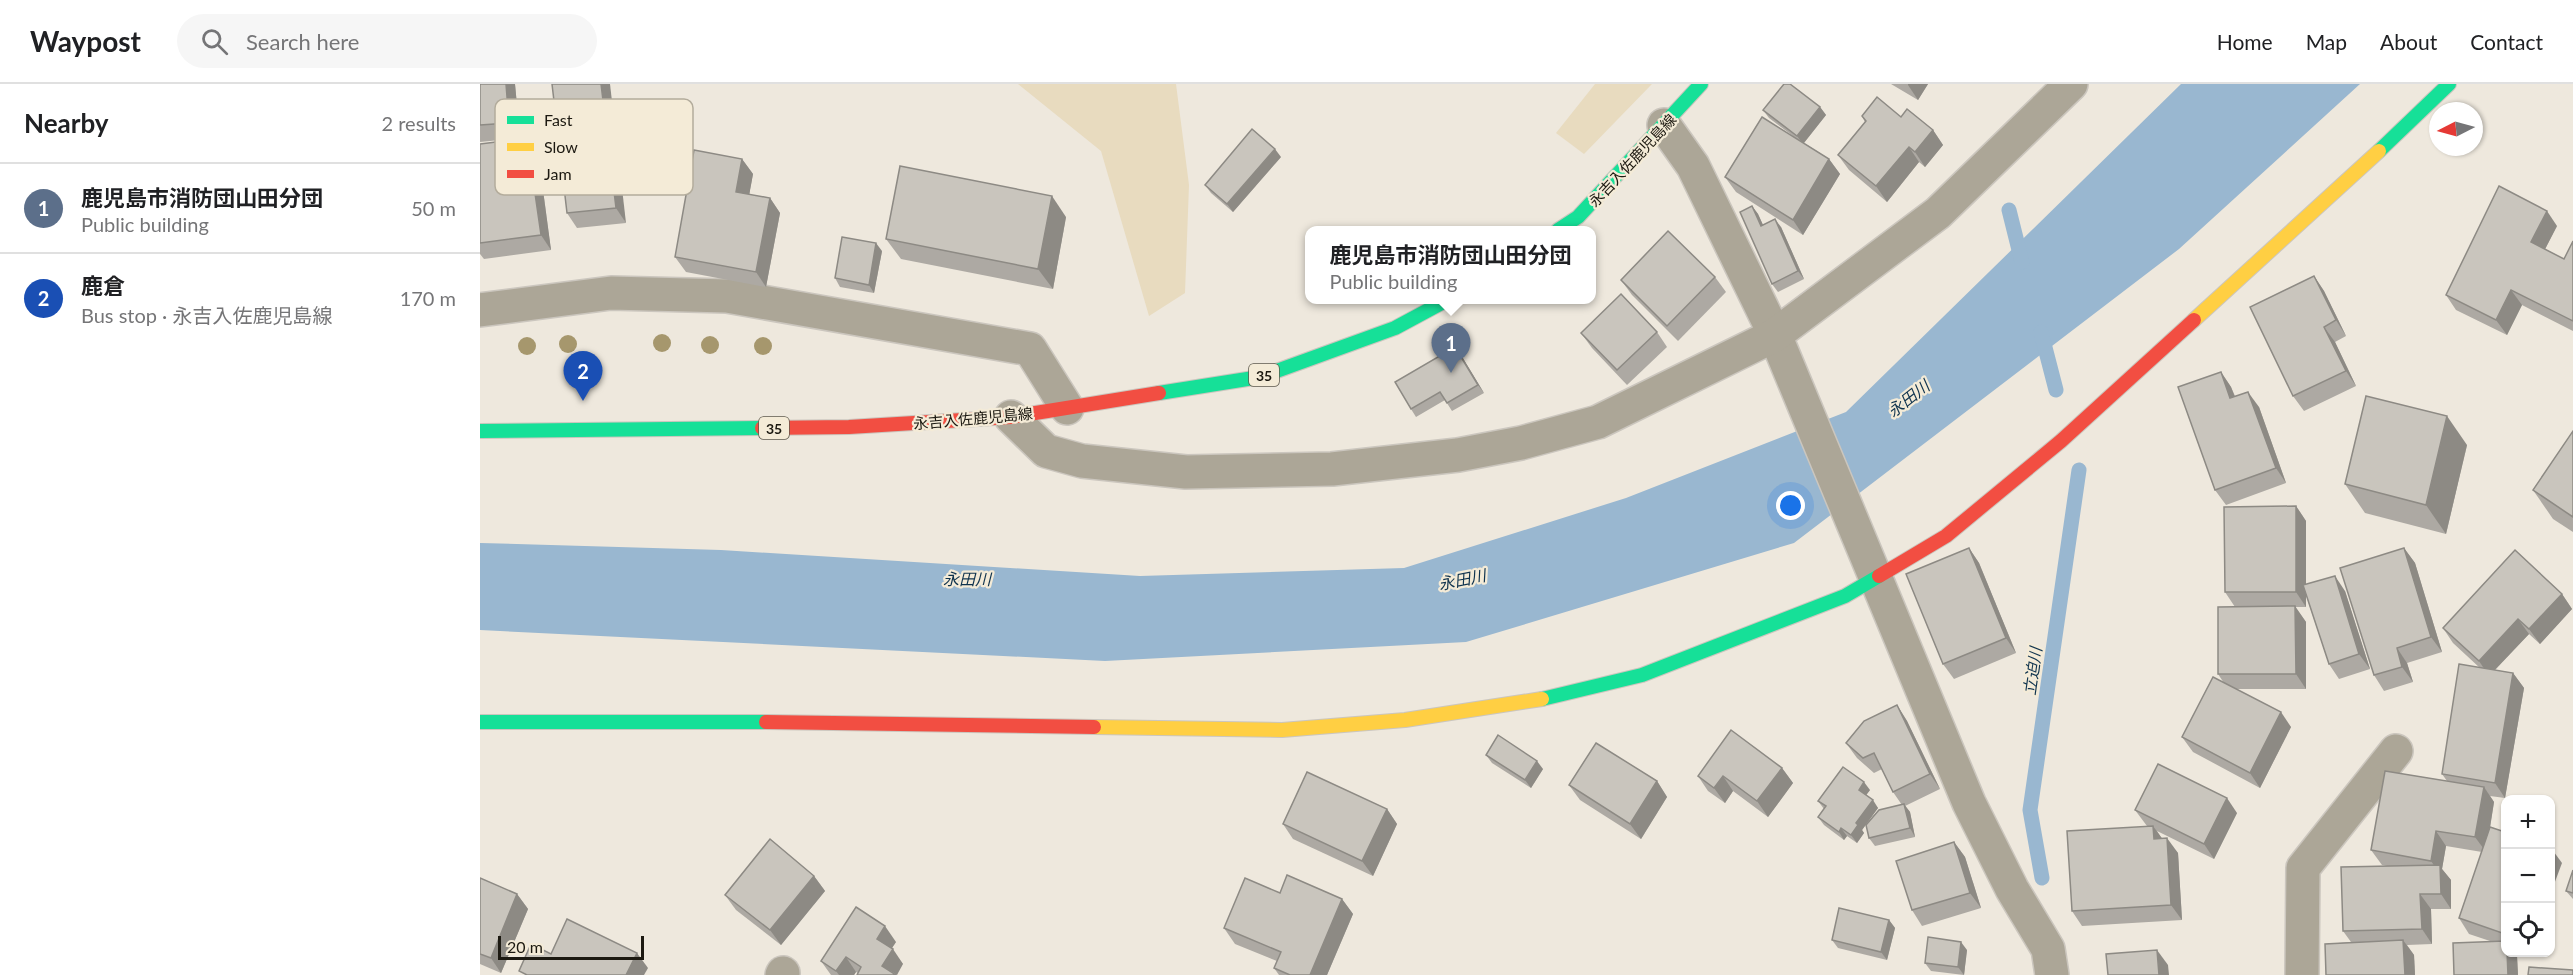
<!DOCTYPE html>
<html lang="en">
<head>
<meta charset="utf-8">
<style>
	:root { --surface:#fff; --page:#f6f6f6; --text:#202124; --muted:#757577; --line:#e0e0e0; --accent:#0b8043 }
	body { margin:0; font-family:Lato,"Noto Sans JP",sans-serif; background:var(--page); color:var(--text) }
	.controls { position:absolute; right:18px; bottom:18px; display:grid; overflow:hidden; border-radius:12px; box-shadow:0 2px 4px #0004 }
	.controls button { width:54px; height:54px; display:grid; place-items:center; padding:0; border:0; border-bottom:2px solid var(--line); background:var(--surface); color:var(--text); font:30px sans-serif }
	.compass { position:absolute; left:1949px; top:18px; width:54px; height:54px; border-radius:50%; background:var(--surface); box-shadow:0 2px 4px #0004; rotate:264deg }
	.scale { position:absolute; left:18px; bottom:15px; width:146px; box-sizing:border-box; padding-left:6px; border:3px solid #1c1911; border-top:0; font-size:16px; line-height:21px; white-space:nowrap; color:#1c1911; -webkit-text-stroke:4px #f4ebd7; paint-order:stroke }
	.you { position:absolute; left:1311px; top:422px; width:21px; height:21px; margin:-15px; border:4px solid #fff; border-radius:50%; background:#1a73e8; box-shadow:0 0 0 9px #1a73e833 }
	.badge { display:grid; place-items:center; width:39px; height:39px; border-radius:50%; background:var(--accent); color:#fff; font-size:20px; font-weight:700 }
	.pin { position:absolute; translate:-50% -50px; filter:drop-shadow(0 2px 3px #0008) }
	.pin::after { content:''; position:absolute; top:32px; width:21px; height:18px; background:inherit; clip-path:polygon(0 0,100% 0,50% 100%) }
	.popup { position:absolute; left:825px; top:142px; width:291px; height:78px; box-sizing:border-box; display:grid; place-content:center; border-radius:12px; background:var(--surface); filter:drop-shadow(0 2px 4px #0005); font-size:20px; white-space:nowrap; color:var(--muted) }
	.popup b { font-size:22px; color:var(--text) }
	.popup::after { content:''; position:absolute; left:50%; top:100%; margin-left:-12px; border:12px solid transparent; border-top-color:var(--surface) }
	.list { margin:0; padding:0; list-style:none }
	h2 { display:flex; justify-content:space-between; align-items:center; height:78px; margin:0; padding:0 24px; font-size:26px }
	h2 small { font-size:20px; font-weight:400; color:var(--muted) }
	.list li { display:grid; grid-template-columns:39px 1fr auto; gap:18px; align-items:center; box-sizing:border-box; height:90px; padding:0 24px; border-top:2px solid var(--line) }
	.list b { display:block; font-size:22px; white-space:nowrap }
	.list p { margin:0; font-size:20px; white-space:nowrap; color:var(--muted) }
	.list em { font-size:20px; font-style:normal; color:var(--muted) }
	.icon { flex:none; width:33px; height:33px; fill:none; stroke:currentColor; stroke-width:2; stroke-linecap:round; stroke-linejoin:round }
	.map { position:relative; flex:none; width:2093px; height:891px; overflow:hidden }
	header { display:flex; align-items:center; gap:36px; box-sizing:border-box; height:84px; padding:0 30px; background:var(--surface); border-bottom:2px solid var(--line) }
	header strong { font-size:28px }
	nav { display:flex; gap:33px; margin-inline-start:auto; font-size:21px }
	.search { width:420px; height:54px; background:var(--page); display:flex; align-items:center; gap:15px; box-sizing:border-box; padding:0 21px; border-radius:33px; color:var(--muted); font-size:22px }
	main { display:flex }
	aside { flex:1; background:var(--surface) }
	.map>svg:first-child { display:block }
</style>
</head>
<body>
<header>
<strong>Waypost</strong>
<div class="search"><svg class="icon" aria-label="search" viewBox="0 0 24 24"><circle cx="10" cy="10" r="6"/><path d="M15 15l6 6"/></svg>Search here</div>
<nav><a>Home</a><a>Map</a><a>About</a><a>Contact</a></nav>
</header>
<main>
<aside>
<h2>Nearby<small>2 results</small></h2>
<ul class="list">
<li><span class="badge" style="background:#5c6f8a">1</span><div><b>鹿児島市消防団山田分団</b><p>Public building</p></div><em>50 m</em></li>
<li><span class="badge" style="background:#1a4fb4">2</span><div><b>鹿倉</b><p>Bus stop · 永吉入佐鹿児島線</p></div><em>170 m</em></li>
</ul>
</aside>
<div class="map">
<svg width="2093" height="891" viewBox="0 0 2093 891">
	<rect width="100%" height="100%" fill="#eee8dd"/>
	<!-- green -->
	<g fill="#e8dbbf">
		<path d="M538,0h158l13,101 -4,108 -36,23 -48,-165z"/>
		<path d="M1115,0h57l-68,70 -28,-21z"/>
	</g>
	<!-- water -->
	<path fill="#99b7d0" d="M1701,0h179l-181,165 -385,294 -328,99 -361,19 -625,-31v-87l241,7 419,26 264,-8 222,-70 220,-86z"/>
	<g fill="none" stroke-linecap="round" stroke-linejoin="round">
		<!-- stream -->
		<g stroke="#99b7d0" stroke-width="15">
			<path d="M1529,126l13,52"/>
			<path d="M1561,248l15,58"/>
			<path d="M1562,794l-12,-68 49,-340"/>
		</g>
		<!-- street casing -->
		<g stroke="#cbc6be" stroke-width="36">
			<g id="street">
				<path d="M1184,41l29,41 82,169 194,468 43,86 36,60 4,26"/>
				<path d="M0,226l131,-17 116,3 303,53 37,59"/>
				<path d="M531,333l35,34 36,10 104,11 146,-3 126,-14 63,-12 77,-21 177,-87 163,-122 133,-129"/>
				<path d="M302,891l1,-2"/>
				<path d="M1822,891l1,-107 93,-117"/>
			</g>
		</g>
		<!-- fast casing -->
		<g stroke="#cbc6be" stroke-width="16">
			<g id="fast">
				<path d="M1899,67l70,-67"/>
				<path d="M1078,146l20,-13 123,-133"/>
				<path d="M679,309l101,-16 135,-49 52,-28"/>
				<path d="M0,347l282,-3"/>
				<path d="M1062,615l100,-24 203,-79 34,-20"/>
				<path d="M0,638h286"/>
			</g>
		</g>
		<!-- slow casing -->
		<g stroke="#cbc6be" stroke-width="16">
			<g id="slow">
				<path d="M1714,236l185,-169"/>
				<path d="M614,643l188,3 123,-10 137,-21"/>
			</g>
		</g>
		<!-- jam casing -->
		<g stroke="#cbc6be" stroke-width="16">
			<g id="jam">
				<path d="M282,344l87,-1 162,-10 148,-24"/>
				<path d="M1399,492l67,-40 115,-95 133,-121"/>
				<path d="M286,638l328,5"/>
			</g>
		</g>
		<!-- street -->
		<use href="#street" stroke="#aca697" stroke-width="33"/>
		<!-- fast -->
		<use href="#fast" stroke="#16e098" stroke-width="14"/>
		<!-- slow -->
		<use href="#slow" stroke="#ffcf43" stroke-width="14"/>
		<!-- jam -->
		<use href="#jam" stroke="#f24e42" stroke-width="14"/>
	</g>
	<!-- trees -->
	<g fill="#a6976d">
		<circle cx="182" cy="259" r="9"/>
		<circle cx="88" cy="260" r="9"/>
		<circle cx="230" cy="261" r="9"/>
		<circle cx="47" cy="262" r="9"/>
		<circle cx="283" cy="262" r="9"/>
	</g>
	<!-- wall -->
	<g fill="#ada9a3">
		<path d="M0,0h35l5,54 -40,4z"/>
		<path d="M72,0l74,139 -49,5 -10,-15z"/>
		<path d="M1411,0h37l-10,16z"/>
		<path d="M1340,23l6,8 -22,28 25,16 11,15 -37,61 -67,-43 -11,-15 68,-41 -24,-18 -6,-8z"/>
		<path d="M1382,32l39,1 32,13 10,15 -18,22 -6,-5 -32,40 -38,-32 -11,-15 27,-33z"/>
		<path d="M47,54l11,15 13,97 -67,9 -4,-5v-110z"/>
		<path d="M801,73l-48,55 -22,-19 -6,-8z"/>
		<path d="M262,75l11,15 -4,21 21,3 10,15 -14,74 -80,-15 -11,-15z"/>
		<path d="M1272,122l6,8 5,11 18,2 23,52 -26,13 -6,-8z"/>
		<path d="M586,133l-13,72 -152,-30 -15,-20z"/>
		<path d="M2077,142l-12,23 19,10 9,-18v90l-51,-26 -15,30 -51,-25 -10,-15z"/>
		<path d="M402,167l-8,42 -34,-6 -5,-9z"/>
		<path d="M1834,192l10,15 22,45 -11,6 21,44 -52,25 -11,-15z"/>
		<path d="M1235,193l11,15 -48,49 -46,-46 -11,-15z"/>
		<path d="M1177,248l10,15 -40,38 -35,-37 -11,-15z"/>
		<path d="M981,271l23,38 -32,18 -7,-11 -29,17 -5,-8z"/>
		<path d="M1741,288l10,15 4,9 24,11 27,76 -60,22 -11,-15z"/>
		<path d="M2093,347v101l-20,-13 -20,-29z"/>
		<path d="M1987,361l-21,89 -81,-21 -20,-29z"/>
		<path d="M1816,422l10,15v63l39,7 25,78 -31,10 -10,-15 -23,-69v12h-11l11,15v67h-69l54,38 -31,61 -67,-36 -11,-15 42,-54 -6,-9 17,-67 -10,-15z"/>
		<path d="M1489,464l10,15 37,90 -62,26 -11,-15z"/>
		<path d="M1924,464l11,15 27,89 -35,11 6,19 -29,9 -10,-16z"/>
		<path d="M2035,466l47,44 10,15 -32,35 -11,-10 -34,36 18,3 11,15 -19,110 -15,-2 4,6 -4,26v-1l15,5v120h9l3,4 1,19h-64l-1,-32 40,-1 -24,-8 -10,-16 23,-66 -36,-6 -4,23 9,11v29h-20l1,35 -25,1 7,10 1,20h-89l-1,-31 26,-2 -8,-11 -2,-64 46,-1 -5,-1 -11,-15 14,-79 62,10 -5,-7 17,-110 21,4 -27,-25 -10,-15z"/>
		<path d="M1417,621l10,16 33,68 -35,17 5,6 5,25 -40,9 -6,-8 33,-33 -9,-13 -11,-23 -8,4 -17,-15 -11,-15z"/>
		<path d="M1006,671l57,14 -12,19 -39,-25z"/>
		<path d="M1302,684l11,15 -25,34 -35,-26 -8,12 -17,-12 -10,-15z"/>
		<path d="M1177,697l10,16 -26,42 -61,-39 -11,-15z"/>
		<path d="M1390,706l-4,5 12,13 -16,22 2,3 -7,10 -10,-7 -3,4 -20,-15 -6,-8 6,-8 -6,-8z"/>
		<path d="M907,725l10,15 -24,52 -80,-37 -10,-15z"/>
		<path d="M1655,726l102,3 -23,46 -57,-28 5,8 16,14 4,67 -100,6 -10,-15 75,-85z"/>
		<path d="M1474,758l11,15 16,51 -59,18 -10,-16z"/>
		<path d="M2093,786v29l-7,-8z"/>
		<path d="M334,792l11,15 -44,54 -45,-35 -11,-15z"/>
		<path d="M0,794l37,16 11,15 -27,64 -21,-9z"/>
		<path d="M800,809l62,6 11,15 -26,61h-48l-5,-7 3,-7 -42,-17 -11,-16z"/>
		<path d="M1409,836l6,8 -8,32 -49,-12 -6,-8z"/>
		<path d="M416,858l-5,7 12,15 -45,9 -2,-1 -2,3h-23l-10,-14z"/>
		<path d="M1487,866l-3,25 -33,-4 -6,-8z"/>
	</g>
	<!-- shaded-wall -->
	<g fill="#8d8a84">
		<path d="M26,0h9l5,54 -11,-15z"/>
		<path d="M121,0h9l16,139 -10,-15z"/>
		<path d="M1428,0h20l-10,16 -10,-15z"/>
		<path d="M1340,23l6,8 -23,29 -6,-8z"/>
		<path d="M1453,46l10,15 -18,22 -10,-15z"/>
		<path d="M47,54l11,15 13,97 -10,-15z"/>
		<path d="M1429,63l10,15 -32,40 -11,-16z"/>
		<path d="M795,65l6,8 -48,55 -6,-8z"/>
		<path d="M262,75l11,15 -6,33 -11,-15z"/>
		<path d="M1349,75l11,15 -37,61 -10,-15z"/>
		<path d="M572,112l14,21 -13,72 -15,-20z"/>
		<path d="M290,114l10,15 -14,74 -10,-15z"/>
		<path d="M1272,122l6,8 9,20 -6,-8z"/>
		<path d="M2067,127l10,15 -16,31 -10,-15z"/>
		<path d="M1295,135l6,8 23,52 -6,-8z"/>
		<path d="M396,159l6,8 -8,42 -5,-8z"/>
		<path d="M1834,192l10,15 22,45 -10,-16z"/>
		<path d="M2031,206l11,15 -15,30 -11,-15z"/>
		<path d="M1844,243l11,15 21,44 -10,-15z"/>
		<path d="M975,263l6,8 23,38 -6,-8z"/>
		<path d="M1741,288l10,15 10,26 -11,-15z"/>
		<path d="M1768,308l11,15 27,76 -10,-15z"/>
		<path d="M1967,332l20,29 -21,89 -20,-29z"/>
		<path d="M1816,422l10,15v86l-10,-15z"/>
		<path d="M1489,464l10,15 37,90 -10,-15z"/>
		<path d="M1924,464l11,15 27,89 -11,-15z"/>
		<path d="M1855,492l10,15 25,78 -11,-15z"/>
		<path d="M2082,510l10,15 -32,35 -11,-15z"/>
		<path d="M1815,522l11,16v67l-10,-15z"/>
		<path d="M2038,535l11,15 -40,42 -10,-15z"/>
		<path d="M1917,564l10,15 6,19 -11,-15z"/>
		<path d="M2033,589l11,15 -19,110 -10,-15z"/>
		<path d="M1417,621l10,16 33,68 -10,-15z"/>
		<path d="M1801,628l10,15 -31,61 -10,-15z"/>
		<path d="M1057,677l6,8 -12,19 -6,-8z"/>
		<path d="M1302,684l11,15 -25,34 -11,-16z"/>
		<path d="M1243,692l10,15 -8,12 -11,-15z"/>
		<path d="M1177,697l10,16 -26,42 -11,-15z"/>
		<path d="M1384,698l6,8 -6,8 -5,-8z"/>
		<path d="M2004,703l10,15 -8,50 -11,-15z"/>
		<path d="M1747,714l10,15 -23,46 -10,-15z"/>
		<path d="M1393,716l5,8 -16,22 2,3 -7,10 -6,-8 5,-12z"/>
		<path d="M1424,720l6,8 5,25 -5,-9z"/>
		<path d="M907,725l10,15 -24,52 -11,-15z"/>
		<path d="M1673,742l11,15 -10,-2z"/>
		<path d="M1361,744l6,8 -3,4 -5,-8z"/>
		<path d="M1956,747l10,15 -4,23 9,11v29l-10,-15 -1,-20 -9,-13z"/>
		<path d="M1687,754l11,15 4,67 -11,-15z"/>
		<path d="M1474,758l11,15 16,51 -11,-15z"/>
		<path d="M2071,764l11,15 -12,32v-45z"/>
		<path d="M334,792l11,15 -44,54 -11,-15z"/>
		<path d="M37,810l11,15 -27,64 -10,-15z"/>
		<path d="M1940,810l11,15 1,35 -10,-15z"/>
		<path d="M862,815l11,15 -26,61h-17z"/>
		<path d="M1409,836l6,8 -8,32 -6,-8z"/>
		<path d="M405,842l11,16 -8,12 -11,-15z"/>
		<path d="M1923,856l11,15 1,20h-10z"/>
		<path d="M1481,858l6,8 -3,25 -6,-8z"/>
		<path d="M413,865l10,15 -6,11 -15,-9z"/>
		<path d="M1677,866l11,15 1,10h-10z"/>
		<path d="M2027,868h7l3,4 1,19h-10z"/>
		<path d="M157,869l11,15 -4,7h-18z"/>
		<path d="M366,873l10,15 -2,3h-15l-3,-4z"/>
	</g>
	<!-- building -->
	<g fill="#c9c5bd" stroke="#8d8a84" stroke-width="1.5">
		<path d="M0,0h26l3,39 -29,2z"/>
		<path d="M72,0h49l15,124 -49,5z"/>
		<path d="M1304,0h6l30,23 -23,29 -34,-26z"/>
		<path d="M1397,13l24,20 6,-8 26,21 -18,22 -6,-5 -33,39 -38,-31 28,-34 -4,-5z"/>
		<path d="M1282,33l67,42 -36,61 -68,-43z"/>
		<path d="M772,45l23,20 -48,55 -22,-19z"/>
		<path d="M47,54l14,97 -61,8v-99z"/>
		<path d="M214,66l48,9 -6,33 34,6 -14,74 -81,-15z"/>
		<path d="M420,82l152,30 -14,73 -152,-30z"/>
		<path d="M2019,102l48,25 -16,31 33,17 9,-18v80l-62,-31 -15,30 -50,-25z"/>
		<path d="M1272,122l9,20 14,-7 23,52 -26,13 -32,-72z"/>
		<path d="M1188,147l47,46 -48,49 -46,-46z"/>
		<path d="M362,153l34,6 -7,42 -34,-7z"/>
		<path d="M1834,192l22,44 -12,7 22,44 -53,25 -43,-89z"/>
		<path d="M1141,210l36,38 -40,38 -36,-37z"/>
		<path d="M975,263l23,38 -31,18 -7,-11 -29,17 -16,-27z"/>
		<path d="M1741,288l9,26 18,-6 28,76 -61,22 -37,-103z"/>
		<path d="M1886,312l81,20 -21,89 -81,-21z"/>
		<path d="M2093,347v86l-40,-27z"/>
		<path d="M1816,422v86h-71l-1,-85z"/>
		<path d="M1489,464l37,90 -63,26 -37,-90z"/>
		<path d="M1924,464l27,89 -34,11 5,19 -28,8 -34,-107z"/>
		<path d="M2035,466l47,44 -33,35 -11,-10 -39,42 -36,-33z"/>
		<path d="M1855,492l24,78 -30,10 -26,-79z"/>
		<path d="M1815,522l1,68h-78v-67z"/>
		<path d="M1979,580l54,9 -18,110 -53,-9z"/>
		<path d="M1733,593l68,35 -31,61 -68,-36z"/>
		<path d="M1417,621l33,69 -37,18 -19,-39 -11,5 -17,-15 18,-22z"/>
		<path d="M1251,646l51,38 -25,33 -34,-25 -9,12 -16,-12z"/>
		<path d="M1018,651l39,26 -12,19 -39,-25z"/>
		<path d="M1116,659l61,38 -27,43 -61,-39z"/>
		<path d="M1678,680l69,34 -23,46 -69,-34z"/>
		<path d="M1363,683l21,15 -5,8 14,10 -17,23 2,2 -7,10 -10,-7 -2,4 -21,-15 8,-11 -8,-5z"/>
		<path d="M1905,687l99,16 -9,50 -39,-6 -5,30 -60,-11z"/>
		<path d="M827,688l80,37 -25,52 -79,-37z"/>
		<path d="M1424,720l6,24 -41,10 -3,-13 13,-15z"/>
		<path d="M1673,742l1,13 13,-1 4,67 -99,6 -5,-80z"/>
		<path d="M2010,743l15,5v102l-46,-16z"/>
		<path d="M290,755l44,37 -44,54 -45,-35z"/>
		<path d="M1474,758l16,51 -58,17 -16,-49z"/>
		<path d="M1960,781l1,29h-21l2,35 -79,2 -2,-64z"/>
		<path d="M2093,786v23l-7,-2z"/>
		<path d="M807,791l55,24 -32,76h-20l-16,-7 7,-16 -57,-24 21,-50 35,15z"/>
		<path d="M0,794l37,16 -26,64 -11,-4z"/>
		<path d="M376,823l29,19 -8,13 16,10 -11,17 14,9h-39l4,-8 -15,-10 -10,14 -15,-10z"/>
		<path d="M1359,824l50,12 -8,32 -49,-12z"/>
		<path d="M87,835l70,34 -11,22h-99l-8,-4 12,-27 20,10z"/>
		<path d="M1448,853l33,5 -3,25 -33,-4z"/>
		<path d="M1923,856l2,35h-79l-1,-31z"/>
		<path d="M2025,857v11h2l1,23h-54l-1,-32z"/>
		<path d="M1677,866l2,25h-51l-2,-21z"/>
		<path d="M2049,883l44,3v5h-45z"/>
	</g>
	<g text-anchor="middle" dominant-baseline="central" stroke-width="4.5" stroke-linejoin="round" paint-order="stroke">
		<!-- shield labels -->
		<g fill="#f4ebd7" stroke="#5d584c" stroke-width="1.5">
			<rect x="769" y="280" width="30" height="22" rx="4.5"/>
			<rect x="279" y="333" width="30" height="22" rx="4.5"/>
		</g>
		<g font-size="14" font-weight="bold" fill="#1c1911">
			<text x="784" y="291">35</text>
			<text x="294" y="344">35</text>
		</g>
		<!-- street labels -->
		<g font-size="15" fill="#1c1911" stroke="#f4ebd7">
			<text transform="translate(1152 76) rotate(-47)">永吉入佐鹿児島線</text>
			<text transform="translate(493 334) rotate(-5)">永吉入佐鹿児島線</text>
		</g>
		<!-- water labels -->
		<g font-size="16" font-style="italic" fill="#0f334e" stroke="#f4ebd7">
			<text transform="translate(1428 314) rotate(-38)">永田川</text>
			<text x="487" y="494">永田川</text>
			<text transform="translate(982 495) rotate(-11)">永田川</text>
			<text transform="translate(1552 587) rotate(-82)">立迫川</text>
		</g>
	</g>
	<!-- legend -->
	<rect x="15" y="15" width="198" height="96" rx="9" fill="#f4ebd7" stroke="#b3ac9c" stroke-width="1.5"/>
	<rect x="27" y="32" width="27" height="8" fill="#16e098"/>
	<rect x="27" y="59" width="27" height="8" fill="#ffcf43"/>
	<rect x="27" y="86" width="27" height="8" fill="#f24e42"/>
	<g font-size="16" fill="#1c1911">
		<text x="64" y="42">Fast</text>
		<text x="64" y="69">Slow</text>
		<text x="64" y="96">Jam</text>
	</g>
</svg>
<div class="controls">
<button>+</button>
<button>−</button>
<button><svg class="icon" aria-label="locate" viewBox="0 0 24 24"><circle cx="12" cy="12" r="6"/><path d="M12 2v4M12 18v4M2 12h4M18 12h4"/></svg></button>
</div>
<svg class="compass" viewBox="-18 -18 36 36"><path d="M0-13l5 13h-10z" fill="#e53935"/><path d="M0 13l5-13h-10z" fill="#757577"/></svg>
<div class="scale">20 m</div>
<div class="you"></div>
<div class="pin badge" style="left:971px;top:289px;background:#5c6f8a">1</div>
<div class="popup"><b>鹿児島市消防団山田分団</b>Public building</div>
<div class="pin badge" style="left:103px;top:317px;background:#1a4fb4">2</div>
</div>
</main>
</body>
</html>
